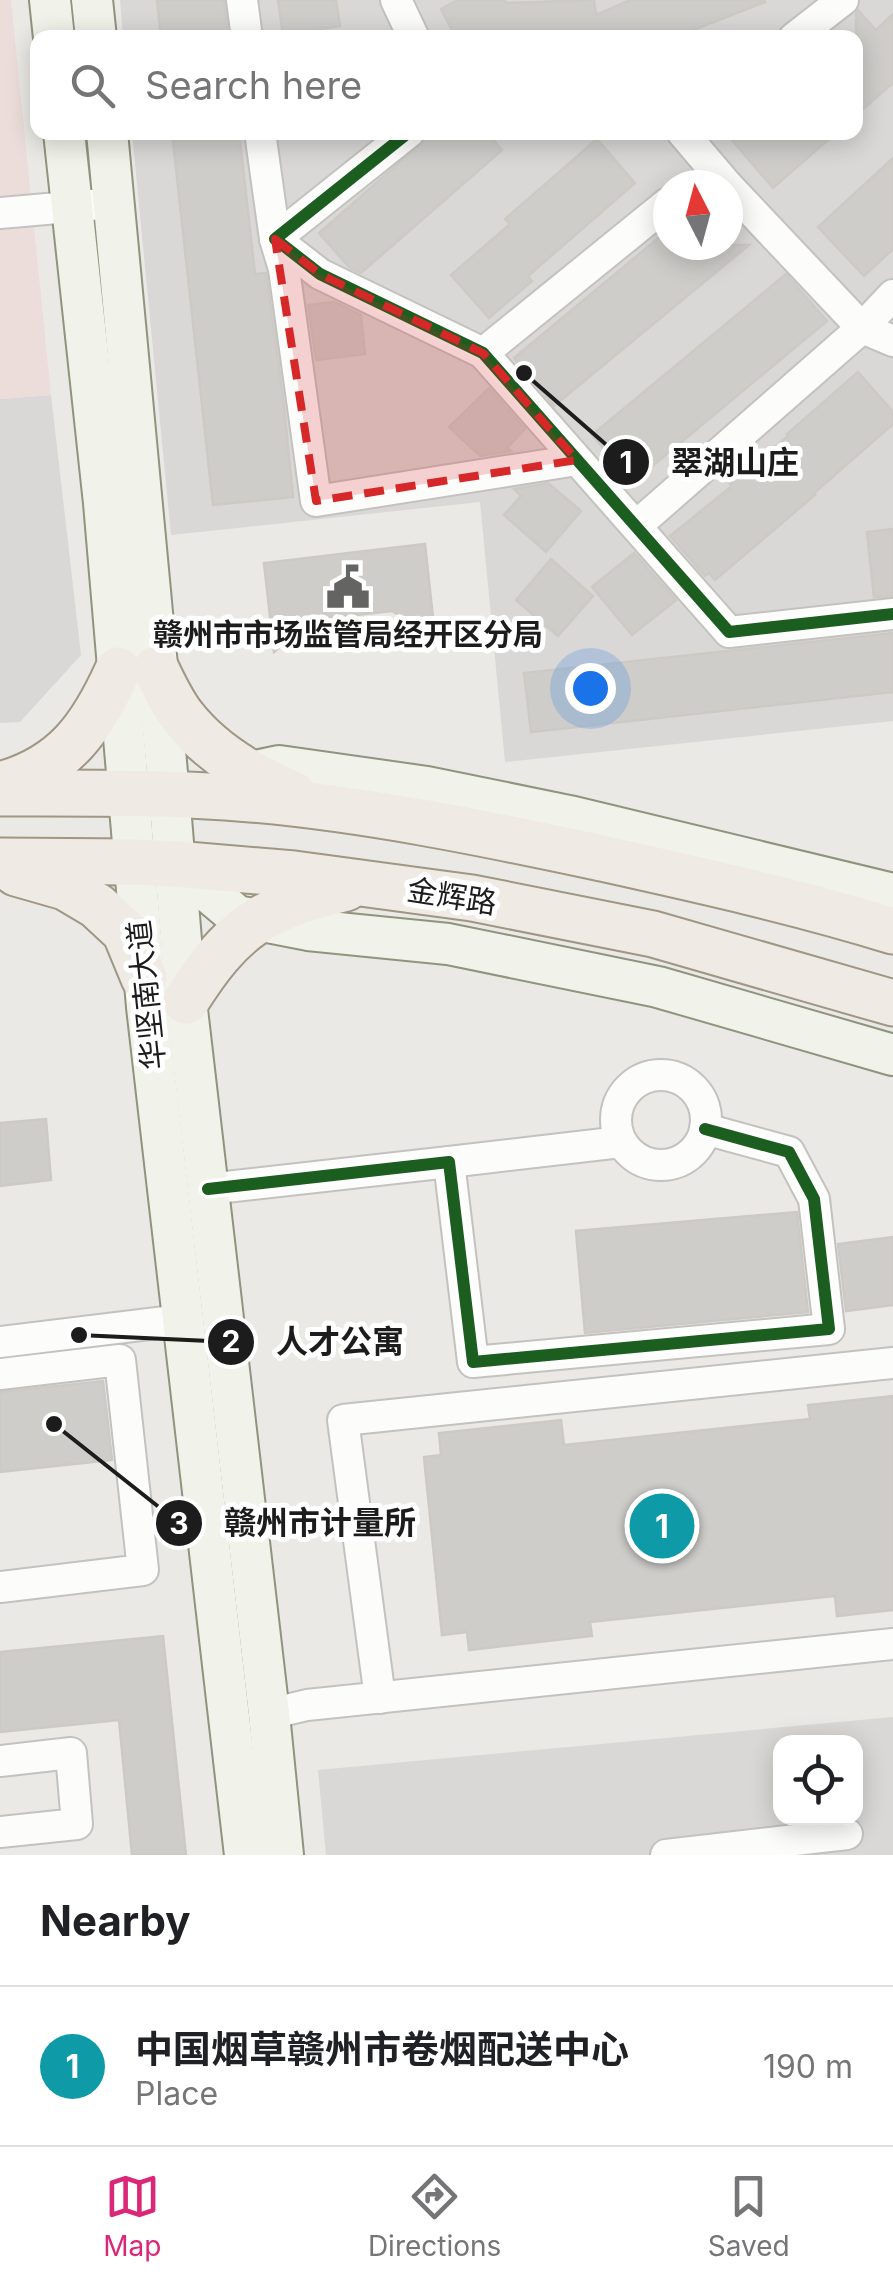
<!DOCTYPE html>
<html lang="en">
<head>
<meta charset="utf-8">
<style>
	:root { --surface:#fff; --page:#f2f2f2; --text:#202124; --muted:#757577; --line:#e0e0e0; --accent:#db2777 }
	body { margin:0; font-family:Inter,"Noto Sans SC",sans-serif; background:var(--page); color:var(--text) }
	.controls { position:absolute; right:30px; bottom:30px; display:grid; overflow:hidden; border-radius:20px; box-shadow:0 5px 25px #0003 }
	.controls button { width:90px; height:90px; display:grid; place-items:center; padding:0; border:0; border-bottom:2px solid var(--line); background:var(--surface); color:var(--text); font:50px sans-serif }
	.compass { position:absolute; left:653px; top:170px; width:90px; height:90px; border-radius:50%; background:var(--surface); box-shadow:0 5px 25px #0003; rotate:354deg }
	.you { position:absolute; left:590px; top:688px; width:35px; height:35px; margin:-25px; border:8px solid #fff; border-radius:50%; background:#1a73e8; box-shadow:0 0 0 15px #1a73e833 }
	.badge { display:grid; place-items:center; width:65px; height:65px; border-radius:50%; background:var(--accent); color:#fff; font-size:32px; font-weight:700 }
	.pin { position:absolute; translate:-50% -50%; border:5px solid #fff; box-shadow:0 2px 10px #0006 }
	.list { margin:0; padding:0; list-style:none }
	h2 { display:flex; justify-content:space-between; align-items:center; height:130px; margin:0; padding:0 40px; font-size:42px }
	h2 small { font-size:32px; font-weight:400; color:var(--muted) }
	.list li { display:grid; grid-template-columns:65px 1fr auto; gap:30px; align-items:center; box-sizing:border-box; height:160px; padding:0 40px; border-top:2px solid var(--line) }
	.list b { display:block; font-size:38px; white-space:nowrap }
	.list p { margin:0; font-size:32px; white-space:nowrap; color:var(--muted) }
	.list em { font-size:32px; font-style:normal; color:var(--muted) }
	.icon { flex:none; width:55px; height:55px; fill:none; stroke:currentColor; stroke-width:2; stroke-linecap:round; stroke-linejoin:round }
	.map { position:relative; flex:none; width:893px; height:1855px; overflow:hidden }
	.search { position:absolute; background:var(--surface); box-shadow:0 5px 25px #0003; left:30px; right:30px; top:30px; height:110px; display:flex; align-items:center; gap:25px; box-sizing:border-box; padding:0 35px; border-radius:20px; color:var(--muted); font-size:38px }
	.sheet { height:290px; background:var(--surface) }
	nav { display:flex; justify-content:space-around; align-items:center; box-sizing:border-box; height:140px; border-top:2px solid var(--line); background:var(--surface); font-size:28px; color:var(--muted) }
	nav a { display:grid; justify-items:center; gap:5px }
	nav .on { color:var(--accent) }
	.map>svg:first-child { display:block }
</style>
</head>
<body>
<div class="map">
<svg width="893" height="1855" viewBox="0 0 893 1855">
	<rect width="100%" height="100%" fill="#eae9e5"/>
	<!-- residential -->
	<g fill="#d9d8d6" fill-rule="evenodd">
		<path d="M120,0h773v721l-388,41 -25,-260 -309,33 -39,-402 724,-1v-94l-733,-1zM668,185h60v60h-60z"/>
		<path d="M51,395l30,260 -61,67 -20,1v-324z"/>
		<path d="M893,1717v138h-567l-8,-85zM780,1742h76v76h-76z"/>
	</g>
	<!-- commercial -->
	<path fill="#ecddda" d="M0,0h11l40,395 -51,4z"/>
	<!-- building -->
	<g fill="#cecdca" stroke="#cdcac6" stroke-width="2.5">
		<path d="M157,0h67l4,38h-67z"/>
		<path d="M278,0h58l4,26 -57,9z"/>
		<path d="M458,0h46l2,3 88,-3 2,15 34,-15h134l1,2 -92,36h-217l-15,-29z"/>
		<path d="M858,10l18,20 17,-16v69l-37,32v-101z"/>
		<path d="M172,132h67l16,142 11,-1 17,124 10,100 -80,8z"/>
		<path d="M434,132h53l15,18 -141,123 -12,-6 -30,-34z"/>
		<path d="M725,132h112l-64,56z"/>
		<path d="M597,139l38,44 -107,93 4,5 -43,37 -38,-43 59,-51 -5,-5z"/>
		<path d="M893,158v91l-29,27 -46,-49z"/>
		<path d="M668,230v15h81l-195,161 -40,-48z"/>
		<path d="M786,274l41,47 -195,162 -40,-48z"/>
		<path d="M334,302l27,13 4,39 -49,6 -8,-55z"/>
		<path d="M858,372l35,40v12l-80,70 2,1 -100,85 -6,-7 -4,3 -35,-40 62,-50 -2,-2 58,-48 -1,-2z"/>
		<path d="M489,388l36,41 -18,19 4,3 -31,5 -31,-29z"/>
		<path d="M548,483l33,28 -35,41 -42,-37 17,-19 -7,-7z"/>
		<path d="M893,529v67l-19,1 -7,-65z"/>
		<path d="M425,544l10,92 -43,-25 -80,9 -38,32 -10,-89z"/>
		<path d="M634,553l42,47 -44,35 -40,-48z"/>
		<path d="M551,559l42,37 -35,40 -42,-36z"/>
		<path d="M893,633v59l-362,40 -7,-59z"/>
		<path d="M46,1119l5,61 -51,6v-63z"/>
		<path d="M797,1212l11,100 -223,21 -9,-102z"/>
		<path d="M893,1237v68l-47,6 -8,-67z"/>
		<path d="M103,1381l9,79 -112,12v-80z"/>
		<path d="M893,1396v214l-56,6 -2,-20 -245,26 2,14 -123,14 -2,-18 -25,3 -18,-178 17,-2 -2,-22 122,-13 3,25 246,-26 -2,-14z"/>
		<path d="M163,1636l23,219h-54l-13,-135 -119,12v-80z"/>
	</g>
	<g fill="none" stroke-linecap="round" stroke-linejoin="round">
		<!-- street casing -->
		<g stroke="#c3c2c1" stroke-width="34">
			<g id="street">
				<path d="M242,0l5,38"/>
				<path d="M396,0l18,38"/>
				<path d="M794,38l49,-38"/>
				<path d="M260,132l15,107 9,30 32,232 261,-41"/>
				<path d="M409,132l-134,107 45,35 163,79 246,279 164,-18"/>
				<path d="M682,132l45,53"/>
				<path d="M728,186l134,142 31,13"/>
				<path d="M0,213l92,-8"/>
				<path d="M483,353l185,-150"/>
				<path d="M636,526l226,-198 31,-33"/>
				<circle cx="661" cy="1120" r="45"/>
				<path d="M449,1162l172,-20"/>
				<path d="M208,1189l241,-27 24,200 356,-33 -15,-130 -25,-47 -84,-23"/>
				<path d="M0,1342l182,-22"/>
				<path d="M0,1374l120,-14 23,210 -143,17"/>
				<path d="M380,1698l-37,-278 550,-57"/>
				<path d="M269,1714l38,-9 586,-61"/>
				<path d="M0,1761l71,-8 6,71 -77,8"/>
				<path d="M666,1855l181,-21"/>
			</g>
		</g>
		<!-- secondary casing -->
		<g stroke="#90937e" stroke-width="44">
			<g id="secondary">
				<path d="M50,0l4,38"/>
				<path d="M92,0l4,38"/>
				<path d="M64,132l40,371 43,504 98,848"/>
				<path d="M107,132l62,662 17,207 83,713 14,141"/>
				<path d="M237,775l42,-9 148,21 142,29 324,78"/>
				<path d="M175,864l62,52 71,14 140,14 210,43 235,68"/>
			</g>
		</g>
		<!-- primary casing -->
		<g stroke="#9f9683" stroke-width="49">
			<g id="primary">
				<path d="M156,669c8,17 16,34 27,48 28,36 69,60 110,77"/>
				<path d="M0,785c64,-17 92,-57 118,-115"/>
				<path d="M0,793c84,0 168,-1 251,6 116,10 233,34 346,58 99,22 199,44 296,74"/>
				<path d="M0,861l133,1 42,2 119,10 178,24 181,36 240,69"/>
				<path d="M16,873l49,14 32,19 28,26 19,46"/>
				<path d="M186,1001c46,-73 76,-93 160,-113"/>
			</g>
		</g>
		<!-- street -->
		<use href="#street" stroke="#fcfcfb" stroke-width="30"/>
		<!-- secondary -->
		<use href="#secondary" stroke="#f1f2e9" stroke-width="40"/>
		<!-- primary -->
		<use href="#primary" stroke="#efebe4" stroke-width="45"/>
		<!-- cycleway casing -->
		<g stroke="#fff" stroke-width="19">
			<g id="cycleway">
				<path d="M409,132l-134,107 45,35 163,79 246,279 164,-18"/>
				<path d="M208,1189l241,-27 24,200 356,-33 -15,-130 -25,-47 -84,-23"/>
			</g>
		</g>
		<!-- cycleway -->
		<use href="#cycleway" stroke="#1b5e20" stroke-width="12"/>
	</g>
	<!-- marked area -->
	<path fill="#d62828" fill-opacity="0.2" stroke="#d62828" stroke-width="8" stroke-dasharray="20 12" stroke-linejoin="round" d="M275,239l45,35 163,79 94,107 -261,41z"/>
	<!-- icons -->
	<defs>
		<g id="civic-bare" transform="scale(3.45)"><path d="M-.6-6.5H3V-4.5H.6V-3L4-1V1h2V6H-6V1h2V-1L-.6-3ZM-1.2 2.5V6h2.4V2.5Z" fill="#646462" stroke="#fff" stroke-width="2.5" paint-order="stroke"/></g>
	</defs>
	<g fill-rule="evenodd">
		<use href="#civic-bare" x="348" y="587"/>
	</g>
	<g text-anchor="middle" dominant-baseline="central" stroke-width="10" stroke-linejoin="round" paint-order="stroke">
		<!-- poi labels -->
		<g font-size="30" font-weight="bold" fill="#1c1c1c" stroke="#fff">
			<text x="348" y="634">赣州市市场监管局经开区分局</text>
		</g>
		<!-- street labels -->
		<g font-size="30" fill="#1c1c1c" stroke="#fff">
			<text transform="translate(452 896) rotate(9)">金辉路</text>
			<text transform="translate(146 995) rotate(-96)">华坚南大道</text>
		</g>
	</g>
	<!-- callouts -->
	<path fill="none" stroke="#1c1c1c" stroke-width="4" d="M524 373L626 462M79 1335L231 1342M54 1424L179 1523"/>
	<g fill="#1c1c1c" stroke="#fff" stroke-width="4">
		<circle cx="524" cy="373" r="10"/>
		<circle cx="79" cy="1335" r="10"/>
		<circle cx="54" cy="1424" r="10"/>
		<circle cx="626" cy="462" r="25"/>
		<circle cx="231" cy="1342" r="25"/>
		<circle cx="179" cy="1523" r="25"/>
	</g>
	<g font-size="30" text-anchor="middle" font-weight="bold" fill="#fff">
		<text x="626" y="473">1</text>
		<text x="231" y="1352">2</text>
		<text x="179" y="1534">3</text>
	</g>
	<g font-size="32" text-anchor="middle" font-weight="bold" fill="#1c1c1c" stroke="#fff" stroke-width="10" stroke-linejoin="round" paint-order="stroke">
		<text x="735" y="474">翠湖山庄</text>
		<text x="340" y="1353">人才公寓</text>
		<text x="320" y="1534">赣州市计量所</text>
	</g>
</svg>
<div class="controls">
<button><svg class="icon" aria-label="locate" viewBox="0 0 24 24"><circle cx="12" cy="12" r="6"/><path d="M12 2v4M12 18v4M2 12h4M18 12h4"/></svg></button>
</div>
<svg class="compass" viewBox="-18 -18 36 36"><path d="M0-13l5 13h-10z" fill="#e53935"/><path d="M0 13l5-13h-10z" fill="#757577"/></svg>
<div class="you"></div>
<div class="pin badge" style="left:662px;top:1526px;background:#0f9aa8">1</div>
<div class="search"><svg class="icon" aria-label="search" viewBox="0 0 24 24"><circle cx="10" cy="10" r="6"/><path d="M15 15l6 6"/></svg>Search here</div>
</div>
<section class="sheet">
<h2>Nearby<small></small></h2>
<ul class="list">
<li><span class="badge" style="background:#0f9aa8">1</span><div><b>中国烟草赣州市卷烟配送中心</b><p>Place</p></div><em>190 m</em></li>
</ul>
</section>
<nav>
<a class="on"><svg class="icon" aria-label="map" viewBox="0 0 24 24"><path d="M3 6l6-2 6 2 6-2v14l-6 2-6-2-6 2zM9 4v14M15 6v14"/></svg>Map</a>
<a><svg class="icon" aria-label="directions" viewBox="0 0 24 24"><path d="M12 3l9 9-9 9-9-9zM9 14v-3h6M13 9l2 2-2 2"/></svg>Directions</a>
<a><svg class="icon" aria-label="saved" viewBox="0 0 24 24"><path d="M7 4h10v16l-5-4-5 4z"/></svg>Saved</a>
</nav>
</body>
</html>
